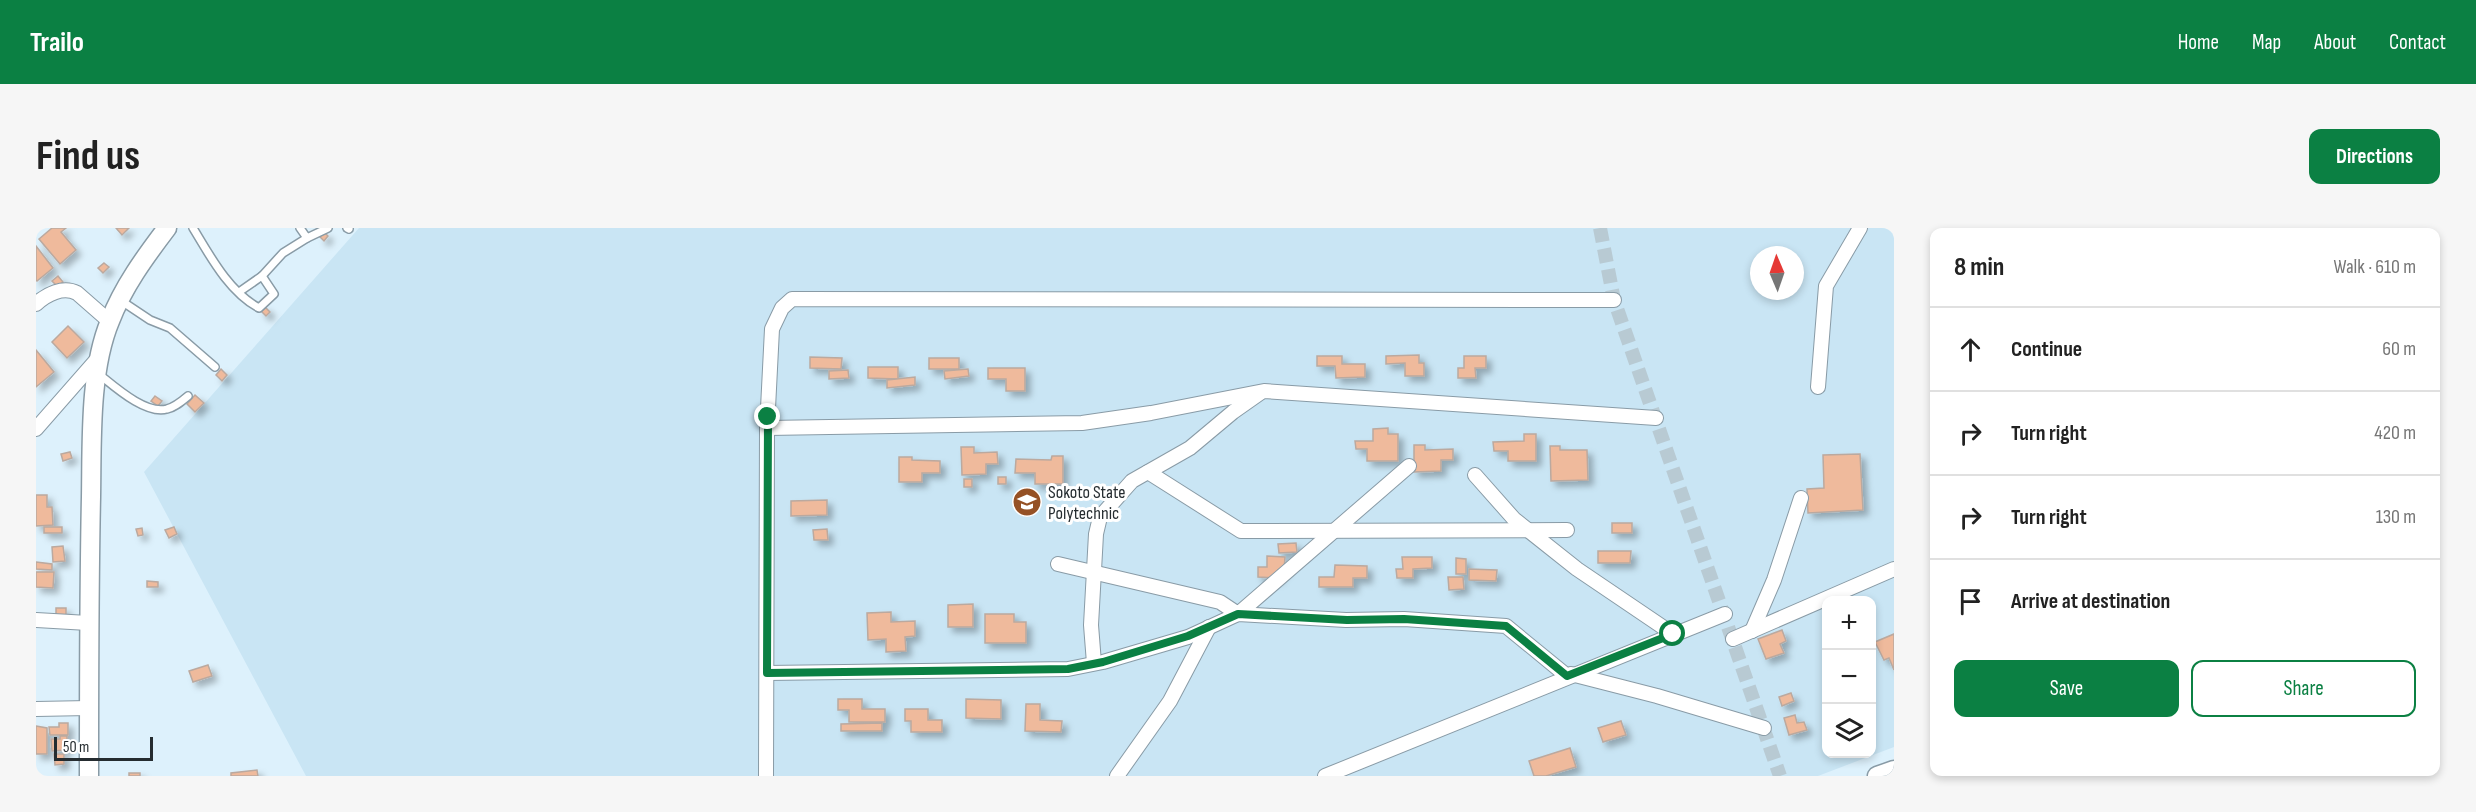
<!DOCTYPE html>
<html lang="en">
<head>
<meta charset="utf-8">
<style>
	:root { --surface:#fff; --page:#f6f6f6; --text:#222; --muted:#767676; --line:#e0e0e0; --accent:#0b8043 }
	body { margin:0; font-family:"Sofia Sans Condensed",sans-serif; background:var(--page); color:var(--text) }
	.controls { position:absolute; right:18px; bottom:18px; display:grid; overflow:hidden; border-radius:12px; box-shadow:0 3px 9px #0003 }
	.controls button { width:54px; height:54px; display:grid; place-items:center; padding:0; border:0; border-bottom:2px solid var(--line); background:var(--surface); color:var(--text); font:30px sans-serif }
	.compass { position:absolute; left:1714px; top:18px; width:54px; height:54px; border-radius:50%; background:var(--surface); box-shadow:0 3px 9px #0003; rotate:358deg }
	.scale { position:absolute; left:18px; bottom:15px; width:99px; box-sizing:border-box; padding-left:6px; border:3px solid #252c30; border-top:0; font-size:16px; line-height:21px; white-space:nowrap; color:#252c30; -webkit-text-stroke:4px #fff; paint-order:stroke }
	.stop { position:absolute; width:18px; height:18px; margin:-14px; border:4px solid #0b8043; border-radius:50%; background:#fff }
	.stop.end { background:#0b8043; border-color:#fff; box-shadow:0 2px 6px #0008 }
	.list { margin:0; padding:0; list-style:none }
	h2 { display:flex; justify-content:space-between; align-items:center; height:78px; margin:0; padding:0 24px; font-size:26px }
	h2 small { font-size:20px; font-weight:400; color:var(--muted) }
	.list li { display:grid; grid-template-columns:39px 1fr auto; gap:18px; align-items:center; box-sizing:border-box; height:84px; padding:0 24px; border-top:2px solid var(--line) }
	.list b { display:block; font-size:22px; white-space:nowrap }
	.list em { font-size:20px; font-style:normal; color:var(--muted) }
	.actions { display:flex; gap:12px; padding:18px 24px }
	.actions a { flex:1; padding:14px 0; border:2px solid var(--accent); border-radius:12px; text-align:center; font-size:21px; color:var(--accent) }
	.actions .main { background:var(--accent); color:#fff }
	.icon { flex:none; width:33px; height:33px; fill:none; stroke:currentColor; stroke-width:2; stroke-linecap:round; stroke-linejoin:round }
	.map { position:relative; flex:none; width:1858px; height:548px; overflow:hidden; border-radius:12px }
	header { display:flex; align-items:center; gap:36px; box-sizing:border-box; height:84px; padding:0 30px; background:var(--accent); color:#fff }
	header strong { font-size:28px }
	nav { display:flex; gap:33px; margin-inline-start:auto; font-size:21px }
	.intro { display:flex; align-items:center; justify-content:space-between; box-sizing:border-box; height:144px; padding:0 36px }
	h1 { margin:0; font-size:42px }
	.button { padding:15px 27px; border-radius:12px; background:var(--accent); color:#fff; font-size:21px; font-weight:700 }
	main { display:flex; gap:36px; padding:0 36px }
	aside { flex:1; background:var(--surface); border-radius:12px; box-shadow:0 3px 9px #0003 }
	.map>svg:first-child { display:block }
</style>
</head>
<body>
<header>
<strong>Trailo</strong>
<nav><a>Home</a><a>Map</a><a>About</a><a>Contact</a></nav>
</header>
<div class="intro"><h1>Find us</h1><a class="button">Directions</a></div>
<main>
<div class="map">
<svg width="1858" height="548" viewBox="0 0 1858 548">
	<defs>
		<filter id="shadow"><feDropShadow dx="5" dy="5" stdDeviation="3" flood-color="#0004"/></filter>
	</defs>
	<rect width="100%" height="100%" fill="#ddf1fc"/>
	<!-- built -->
	<path fill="#c9e5f4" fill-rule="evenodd" d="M323,0h1535v519l-76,29h-1512l-162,-304zM1723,27h36v36h-36zM1790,373h46v153h-46z"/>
	<!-- building -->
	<g fill="#efba9c" stroke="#bba99f" stroke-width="1.5" filter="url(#shadow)">
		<path d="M16,0h14l-5,4 15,18 -16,14 -21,-25z"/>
		<path d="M80,0h13l-7,7z"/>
		<path d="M288,4l4,4 -4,5 -4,-4z"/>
		<path d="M0,18l17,22 -16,13 -1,-1z"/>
		<path d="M68,35l5,4 -6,6 -5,-5z"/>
		<path d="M22,48l5,6 -6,4 -5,-5z"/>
		<path d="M228,78l6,6 -4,4 -6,-6z"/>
		<path d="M32,98l16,16 -17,16 -15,-16z"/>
		<path d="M0,122l18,22 -18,15z"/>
		<path d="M1383,127v8h5v13h-19v-13l-19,1v-8z"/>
		<path d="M1281,128h25v8h23v13l-29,1 -1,-12h-18z"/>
		<path d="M1428,128h22v12h-11l1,10h-18v-10h6z"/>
		<path d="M774,129l32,1 -1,11 -31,-1z"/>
		<rect x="893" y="130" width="30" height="11"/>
		<path d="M832,139h30v12l-30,-1z"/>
		<path d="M952,140h37v23h-19v-12h-18z"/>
		<path d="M185,141l6,6 -5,6 -6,-6z"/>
		<path d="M932,141l1,7 -24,3 -1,-8z"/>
		<path d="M812,142l1,8 -20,1v-8z"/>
		<path d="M879,149v8l-28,3v-8z"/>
		<path d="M159,167l9,8 -9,9 -8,-8z"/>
		<path d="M119,168l7,5 -4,5 -7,-5z"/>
		<path d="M1352,200v6h10v27h-31v-12h-11l-1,-8h18v-12z"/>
		<path d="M1488,206h12v27h-28v-10h-14l-1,-9 31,-1z"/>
		<path d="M1378,217h11v5l28,-1v11h-12v11l-27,1z"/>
		<path d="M1514,218h10v4h27l1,30 -37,1z"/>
		<path d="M925,219h13v6l23,-1 1,12h-12v10l-24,1z"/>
		<path d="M34,224l2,6 -9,3 -2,-7z"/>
		<path d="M1824,226l3,56 -55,3 -1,-24 17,-1 -1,-33z"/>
		<path d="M1016,228h11v28h-28v-11h-20l1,-14 35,1z"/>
		<path d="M863,229h13v3l28,1v12h-18v9h-23z"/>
		<rect x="962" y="249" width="8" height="7"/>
		<rect x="928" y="251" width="8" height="8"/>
		<path d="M0,267h11v12h5l1,18 -17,1z"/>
		<path d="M791,272v15l-36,1v-15z"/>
		<rect x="1576" y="295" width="20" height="10"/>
		<rect x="8" y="299" width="18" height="6"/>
		<path d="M138,299l3,7 -8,4 -4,-8z"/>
		<path d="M106,300l1,7 -5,1 -2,-7z"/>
		<path d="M791,301l1,11h-14l-1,-10z"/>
		<path d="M1260,315l1,9 -18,1 -1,-9z"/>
		<path d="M27,318l2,15 -12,1 -1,-15z"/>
		<path d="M1562,323h33l-1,12h-32z"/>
		<path d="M1231,328l18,1 -1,13h-6v8l-20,-1v-10h9z"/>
		<path d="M1366,329h30v11l-19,1v9h-16l-1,-9h7z"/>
		<path d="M1420,330l10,1v15h-10z"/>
		<path d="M0,334l16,2v6l-16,-1z"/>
		<path d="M1299,337l32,1v12h-14v9h-34v-10h15z"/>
		<path d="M1433,341l28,1 -1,11 -27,-1z"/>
		<path d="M0,344h18l-1,16 -17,-1z"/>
		<path d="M1412,349h15l1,12 -15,1z"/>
		<path d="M111,353l11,1v5h-11z"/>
		<path d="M937,376v23h-25v-22z"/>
		<rect x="20" y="380" width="10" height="8"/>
		<path d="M855,384v10l24,-1v15l-10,1 1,14 -20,1v-13l-18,1 -1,-27z"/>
		<path d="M949,386h29v8h12v21h-41z"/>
		<path d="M1746,402l4,11 -6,3 4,9 -18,6 -8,-20z"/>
		<path d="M1858,406v36l-5,-12 -5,2 -9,-18z"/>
		<path d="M172,437l4,11 -19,6 -4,-11z"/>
		<path d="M1755,465l3,8 -12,5 -3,-9z"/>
		<path d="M802,471h24v10h23v13h-36v-12h-11z"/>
		<path d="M930,471l35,1v19l-35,-1z"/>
		<path d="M990,476h14v16l22,1 -1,11 -36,-1z"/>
		<path d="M869,481h23v11h14v12h-31v-11h-6z"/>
		<path d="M1759,487l2,8 7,-1 3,8 -18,5 -5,-17z"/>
		<path d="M1585,493l5,14 -23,7 -5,-14z"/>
		<path d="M23,495h9v12h-18l-1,-8h10z"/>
		<path d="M846,495v8h-41v-7z"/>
		<path d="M0,498l11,2v26h-11z"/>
		<path d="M24,508h7v14l-15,1 -1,-12h9z"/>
		<path d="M1534,520l6,19 -30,9h-12l-5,-15z"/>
		<path d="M18,526h10v10l-9,1z"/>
		<path d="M221,542l1,6h-27v-3z"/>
		<rect x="93" y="545" width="11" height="3"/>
	</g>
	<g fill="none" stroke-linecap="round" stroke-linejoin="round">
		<!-- minor-tunnel -->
		<path stroke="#b8cad3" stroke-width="14" stroke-dasharray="14 7" stroke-linecap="butt" d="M1564,0l14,72 166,476"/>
		<!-- service casing -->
		<g stroke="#899ba6" stroke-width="10">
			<g id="service">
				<path d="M157,0c17,28 36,64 66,80l15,-14 -12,-18"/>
				<path d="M264,0l7,10 21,-10"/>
				<path d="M311,0l2,1"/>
				<path d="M203,64l23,-16 21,-23 24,-15"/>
				<path d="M84,72l30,20 20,8 45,39"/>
				<path d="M64,147c15,12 46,40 67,34 8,-2 14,-7 21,-13"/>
			</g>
		</g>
		<!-- minor casing -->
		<g stroke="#899ba6" stroke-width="16">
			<g id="minor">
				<path d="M0,76c11,-10 27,-18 41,-11l32,28"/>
				<path d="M1782,159l8,-101 34,-58"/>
				<path d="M731,200l315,-5 69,-10 113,-22 392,27"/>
				<path d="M0,201l63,-72"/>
				<path d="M1112,244l93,59 326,-1"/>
				<path d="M1439,247l39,44 63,50 96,65"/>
				<path d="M1022,336l162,38 18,12 171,-148"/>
				<path d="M0,392l52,3"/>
				<path d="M1716,403l22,-51 27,-82"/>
				<path d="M1697,411l161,-70"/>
				<path d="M1058,435l-3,-38 5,-91 4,-17 32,-36 58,-33 43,-36 27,-19"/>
				<path d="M731,445l301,-4 35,-7 85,-25 50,-23 108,6 58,-1 102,7 61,50"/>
				<path d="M1535,446l86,22 107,32"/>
				<path d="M0,481l53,-1"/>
				<path d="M730,548l1,-348 5,-99 10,-21 10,-9 822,1"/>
				<path d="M1081,548l53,-75 39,-74"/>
				<path d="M1289,548l400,-162"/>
			</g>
		</g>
		<!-- tertiary casing -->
		<g stroke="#899ba6" stroke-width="21">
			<g id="tertiary">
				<path d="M53,548c0,-93 0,-186 2,-279 1,-53 -2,-126 19,-176 13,-34 35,-64 57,-93"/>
				<path d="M1841,548l17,-6"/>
			</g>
		</g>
		<!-- service -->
		<use href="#service" stroke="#fff" stroke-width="7"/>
		<!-- minor -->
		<use href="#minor" stroke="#fff" stroke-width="14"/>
		<!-- tertiary -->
		<use href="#tertiary" stroke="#fff" stroke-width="18"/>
	</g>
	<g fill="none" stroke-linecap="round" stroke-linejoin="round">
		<!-- route -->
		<path stroke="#0b8043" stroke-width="8" d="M732,189l-1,256 301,-4 35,-7 85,-26 50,-22 109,6 57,-1 102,7 61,50 106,-42"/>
	</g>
	<!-- icons -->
	<defs>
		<g id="university-disc" transform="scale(1.5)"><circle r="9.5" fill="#955125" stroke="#fff"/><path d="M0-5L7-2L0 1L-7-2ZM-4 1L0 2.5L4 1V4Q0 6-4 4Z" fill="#fff"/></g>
	</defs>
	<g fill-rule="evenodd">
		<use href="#university-disc" x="991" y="274"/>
	</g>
	<g text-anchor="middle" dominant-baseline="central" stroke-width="6" stroke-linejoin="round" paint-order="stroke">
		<!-- poi labels -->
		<g font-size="18" fill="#252c30" stroke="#fff" text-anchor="start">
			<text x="1012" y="264">Sokoto State<tspan x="1012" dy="21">Polytechnic</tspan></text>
		</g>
	</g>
</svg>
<div class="controls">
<button>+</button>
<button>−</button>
<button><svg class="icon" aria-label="layers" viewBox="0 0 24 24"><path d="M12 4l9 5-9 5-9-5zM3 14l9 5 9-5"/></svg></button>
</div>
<svg class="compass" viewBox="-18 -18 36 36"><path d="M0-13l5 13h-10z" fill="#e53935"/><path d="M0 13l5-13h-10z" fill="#767676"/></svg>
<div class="scale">50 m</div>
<div class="stop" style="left:1637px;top:406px"></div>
<div class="stop end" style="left:732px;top:189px"></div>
</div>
<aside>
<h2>8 min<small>Walk · 610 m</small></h2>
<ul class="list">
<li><svg class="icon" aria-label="ahead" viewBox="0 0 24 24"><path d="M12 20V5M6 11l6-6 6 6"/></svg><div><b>Continue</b></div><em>60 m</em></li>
<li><svg class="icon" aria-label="right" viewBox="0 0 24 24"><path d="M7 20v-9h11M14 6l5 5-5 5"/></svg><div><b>Turn right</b></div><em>420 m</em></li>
<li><svg class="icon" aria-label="right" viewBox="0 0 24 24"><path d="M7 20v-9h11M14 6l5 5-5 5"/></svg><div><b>Turn right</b></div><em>130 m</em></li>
<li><svg class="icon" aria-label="arrive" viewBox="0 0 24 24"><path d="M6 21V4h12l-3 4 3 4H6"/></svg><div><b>Arrive at destination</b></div></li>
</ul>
<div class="actions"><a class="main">Save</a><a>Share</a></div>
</aside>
</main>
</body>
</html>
